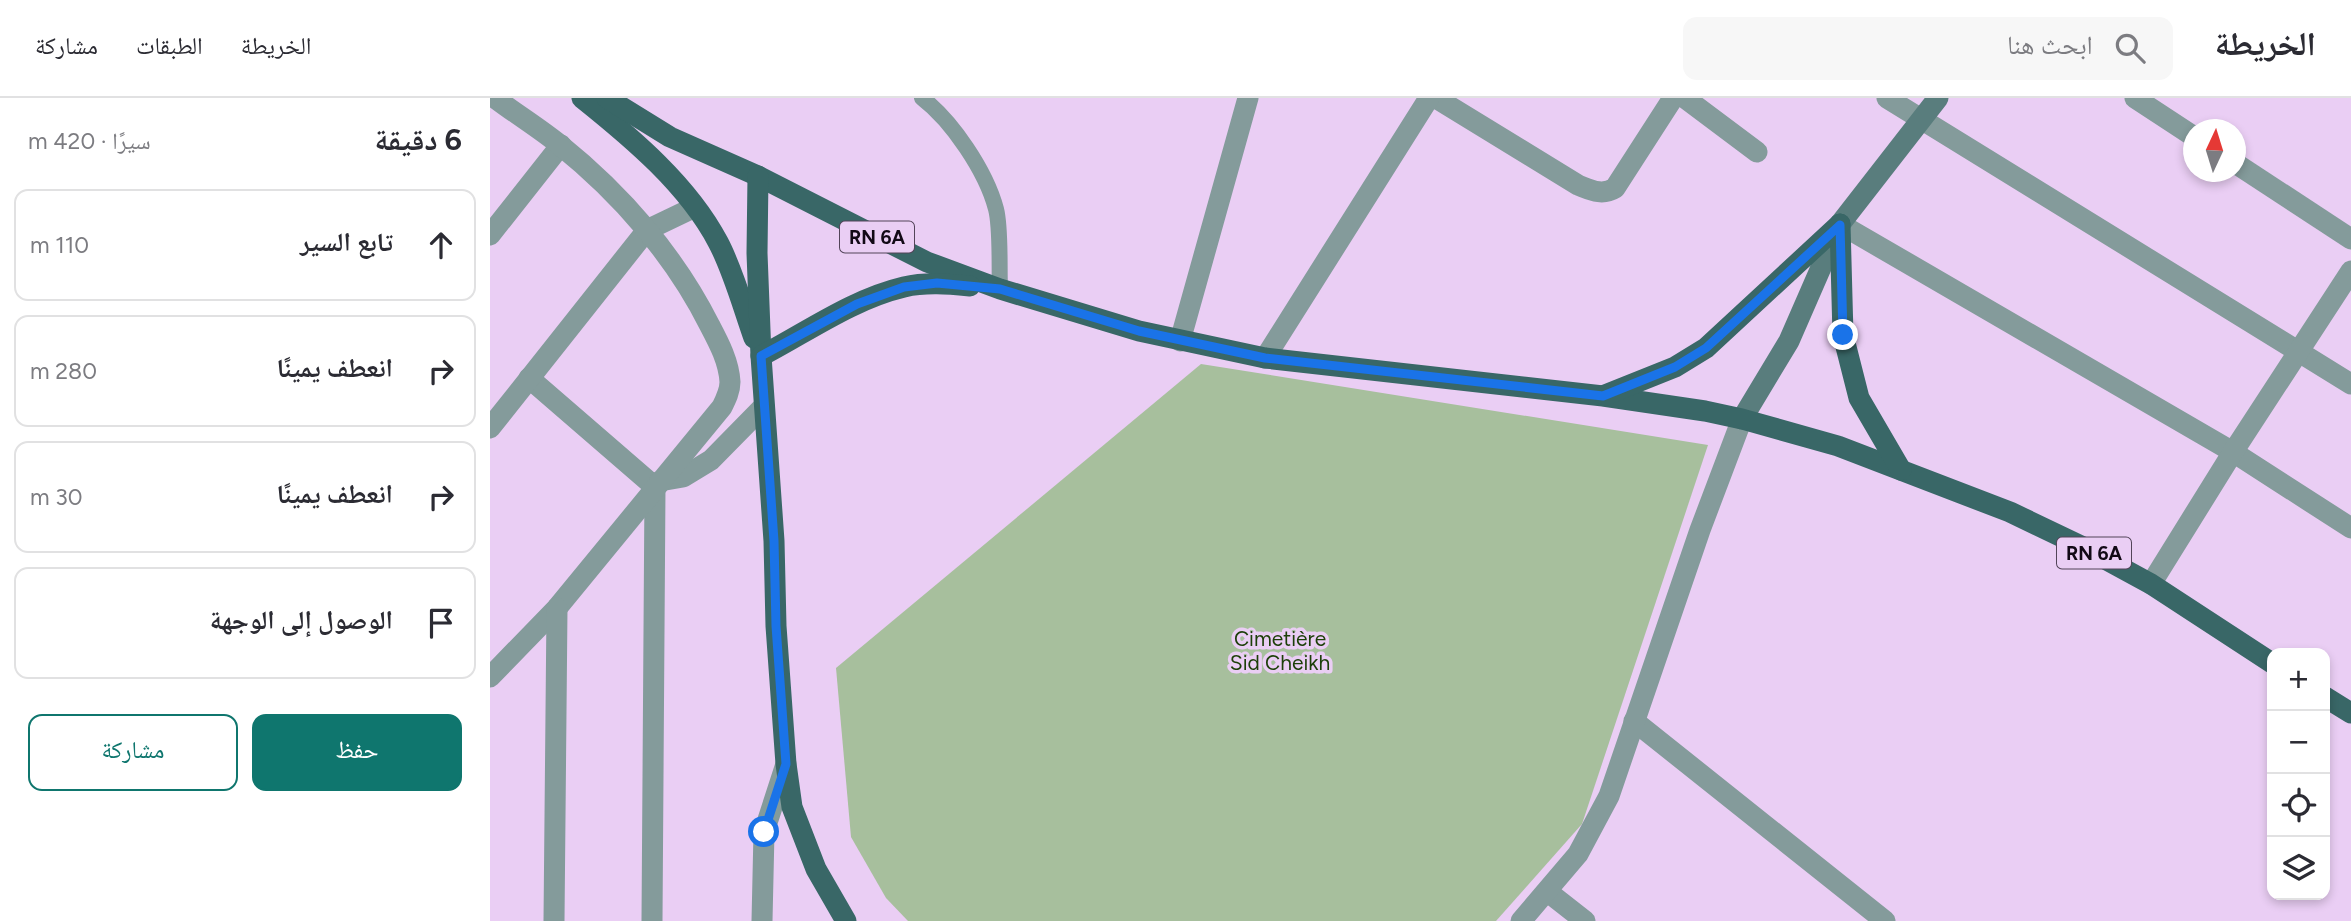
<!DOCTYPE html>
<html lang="ar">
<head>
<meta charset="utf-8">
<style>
	:root { --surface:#fff; --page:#f7f7f7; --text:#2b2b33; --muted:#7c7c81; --line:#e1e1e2; --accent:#0f766e }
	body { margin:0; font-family:Figtree,"Noto Naskh Arabic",sans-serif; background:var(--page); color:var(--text); direction:rtl }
	.controls { position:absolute; right:21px; bottom:21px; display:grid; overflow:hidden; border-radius:14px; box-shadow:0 4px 10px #0003 }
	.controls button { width:63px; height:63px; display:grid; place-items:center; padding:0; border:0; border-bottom:2px solid var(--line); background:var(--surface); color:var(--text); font:35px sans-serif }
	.compass { position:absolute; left:1693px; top:21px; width:63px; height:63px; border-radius:50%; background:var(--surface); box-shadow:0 4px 10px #0003; rotate:4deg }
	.stop { position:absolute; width:21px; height:21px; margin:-16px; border:5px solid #1a73e8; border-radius:50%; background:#fff }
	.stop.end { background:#1a73e8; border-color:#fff; box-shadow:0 2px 7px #0008 }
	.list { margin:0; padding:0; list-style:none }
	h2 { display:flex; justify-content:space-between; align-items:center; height:91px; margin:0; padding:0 28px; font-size:30px }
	h2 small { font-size:23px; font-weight:400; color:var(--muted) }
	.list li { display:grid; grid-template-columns:46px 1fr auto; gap:21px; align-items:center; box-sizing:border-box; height:112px; margin:0 14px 14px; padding:0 14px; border:2px solid var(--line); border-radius:14px }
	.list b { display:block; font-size:26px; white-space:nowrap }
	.list em { font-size:23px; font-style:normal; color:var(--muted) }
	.actions { display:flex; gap:14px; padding:21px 28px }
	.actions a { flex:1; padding:16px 0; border:2px solid var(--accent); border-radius:14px; text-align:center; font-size:24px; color:var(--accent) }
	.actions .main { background:var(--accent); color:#fff }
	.icon { flex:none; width:38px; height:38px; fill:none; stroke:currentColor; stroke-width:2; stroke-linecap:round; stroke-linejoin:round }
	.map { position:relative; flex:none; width:1861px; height:823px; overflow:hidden; direction:ltr }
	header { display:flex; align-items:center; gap:42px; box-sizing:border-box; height:98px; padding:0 35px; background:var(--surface); border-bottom:2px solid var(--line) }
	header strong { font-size:33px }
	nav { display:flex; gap:38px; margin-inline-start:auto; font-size:24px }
	.search { width:490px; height:63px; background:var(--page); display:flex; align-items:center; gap:18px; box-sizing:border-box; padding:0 24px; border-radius:14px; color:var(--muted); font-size:26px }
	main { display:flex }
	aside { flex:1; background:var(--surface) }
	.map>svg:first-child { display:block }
</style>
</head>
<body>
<header>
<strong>الخريطة</strong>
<div class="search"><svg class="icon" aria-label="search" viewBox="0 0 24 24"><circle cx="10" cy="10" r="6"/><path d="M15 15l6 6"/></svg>ابحث هنا</div>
<nav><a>الخريطة</a><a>الطبقات</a><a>مشاركة</a></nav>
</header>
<main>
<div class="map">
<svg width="1861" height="823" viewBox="0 0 1861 823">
	<rect width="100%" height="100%" fill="#eacef4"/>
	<!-- green -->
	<path fill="#a7bf9d" d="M711,266l507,81 -126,379 -86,97h-588l-22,-23 -35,-61 -15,-169z"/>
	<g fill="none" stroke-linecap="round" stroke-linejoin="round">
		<!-- service -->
		<path stroke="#849b9b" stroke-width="16" d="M432,0c30,23 64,73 74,111 5,19 3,58 4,80"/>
		<!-- minor -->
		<g stroke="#849b9b" stroke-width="21">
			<path d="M946,0l142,87c13,5 24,11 37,3l58,-90"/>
			<path d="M1195,0l72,54"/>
			<path d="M1397,0l464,286"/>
			<path d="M1645,0l58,38"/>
			<path d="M1745,65l116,76"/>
			<path d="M1350,126l393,228 118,76"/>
			<path d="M0,137l71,-90"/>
			<path d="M690,243l68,-243"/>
			<path d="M775,260l164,-260"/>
			<path d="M39,280l126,109 -3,434"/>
			<path d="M0,330l157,-198 48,-23"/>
			<path d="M170,383l23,-4 28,-17 53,-54"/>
			<path d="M1661,486l82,-132 118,-181"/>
			<path d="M0,579l67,-69 165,-201c4,-8 8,-16 8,-25 -1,-20 -11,-39 -20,-56 -35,-70 -89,-132 -150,-181 -21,-17 -44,-31 -65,-47"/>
			<path d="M1144,623l251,200"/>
			<path d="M1058,794l37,29"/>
			<path d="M64,823l3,-313"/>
			<path d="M272,823l2,-89 22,-68"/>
			<path d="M1031,823l57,-67 31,-58 91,-266 42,-111"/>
		</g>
		<!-- secondary -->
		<path stroke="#597d7d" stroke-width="21" d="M1252,321l47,-78 51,-117 98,-126"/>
		<!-- primary -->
		<g stroke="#396767" stroke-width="21">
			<path d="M92,0c50,40 106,87 136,144 15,28 25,65 36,96"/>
			<path d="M117,0l63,39 88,39 169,86 73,27 139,42 126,27 338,38 102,15 37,8 96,27 172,66 73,35 68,37 121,79"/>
			<path d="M268,78l-1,77 4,103 13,185 2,85 10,138 6,43 24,62 30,52"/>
			<path d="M1350,126l3,111 16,63 42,72"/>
			<path d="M271,258c46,-24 92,-57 143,-69 22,-5 44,-3 66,-1"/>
			<path d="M1115,297l70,-28 31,-19 134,-124"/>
			<path d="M1835,599l26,16"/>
		</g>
	</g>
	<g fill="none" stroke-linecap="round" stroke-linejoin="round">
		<!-- route -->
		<path stroke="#1a73e8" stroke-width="9" d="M274,734l22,-68 -10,-138 -2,-85 -13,-185 96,-52 47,-17 33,-4 63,6 139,42 126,27 338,38 72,-29 31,-19 134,-123 3,110"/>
	</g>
	<g text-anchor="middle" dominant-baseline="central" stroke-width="7" stroke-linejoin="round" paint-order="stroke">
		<!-- shield labels -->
		<g fill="#eacef4" stroke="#534459" stroke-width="2">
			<rect x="350" y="123.5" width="74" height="31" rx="5"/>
			<rect x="1567" y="439.5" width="74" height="31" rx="5"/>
		</g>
		<g font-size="19" font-weight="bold" fill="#120916">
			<text x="387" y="139">RN 6A</text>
			<text x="1604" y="455">RN 6A</text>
		</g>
		<!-- park labels -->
		<g font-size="21" fill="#1c3f08" stroke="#eacef4">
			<text x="790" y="540">Cimetière<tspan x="790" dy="24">Sid Cheikh</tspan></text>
		</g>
	</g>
</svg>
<div class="controls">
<button>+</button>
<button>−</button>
<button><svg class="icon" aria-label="locate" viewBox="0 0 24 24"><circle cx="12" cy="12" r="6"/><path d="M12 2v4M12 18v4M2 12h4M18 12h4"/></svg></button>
<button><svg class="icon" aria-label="layers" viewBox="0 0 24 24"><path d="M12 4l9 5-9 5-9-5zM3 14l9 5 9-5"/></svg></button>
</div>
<svg class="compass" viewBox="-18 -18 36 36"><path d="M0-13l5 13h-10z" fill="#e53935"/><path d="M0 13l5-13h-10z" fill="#7c7c81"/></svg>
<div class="stop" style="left:274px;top:734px"></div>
<div class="stop end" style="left:1353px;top:237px"></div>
</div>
<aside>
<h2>6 دقيقة<small>سيرًا · 420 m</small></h2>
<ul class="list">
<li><svg class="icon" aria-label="ahead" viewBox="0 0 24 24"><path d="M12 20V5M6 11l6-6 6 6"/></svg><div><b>تابع السير</b></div><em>110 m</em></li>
<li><svg class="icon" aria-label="right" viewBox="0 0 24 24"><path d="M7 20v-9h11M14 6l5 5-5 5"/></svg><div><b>انعطف يمينًا</b></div><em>280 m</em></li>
<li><svg class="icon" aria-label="right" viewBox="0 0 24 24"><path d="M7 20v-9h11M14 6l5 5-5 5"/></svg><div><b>انعطف يمينًا</b></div><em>30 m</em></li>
<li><svg class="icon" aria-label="arrive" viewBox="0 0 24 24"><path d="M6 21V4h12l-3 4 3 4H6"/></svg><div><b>الوصول إلى الوجهة</b></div></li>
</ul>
<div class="actions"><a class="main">حفظ</a><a>مشاركة</a></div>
</aside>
</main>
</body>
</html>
